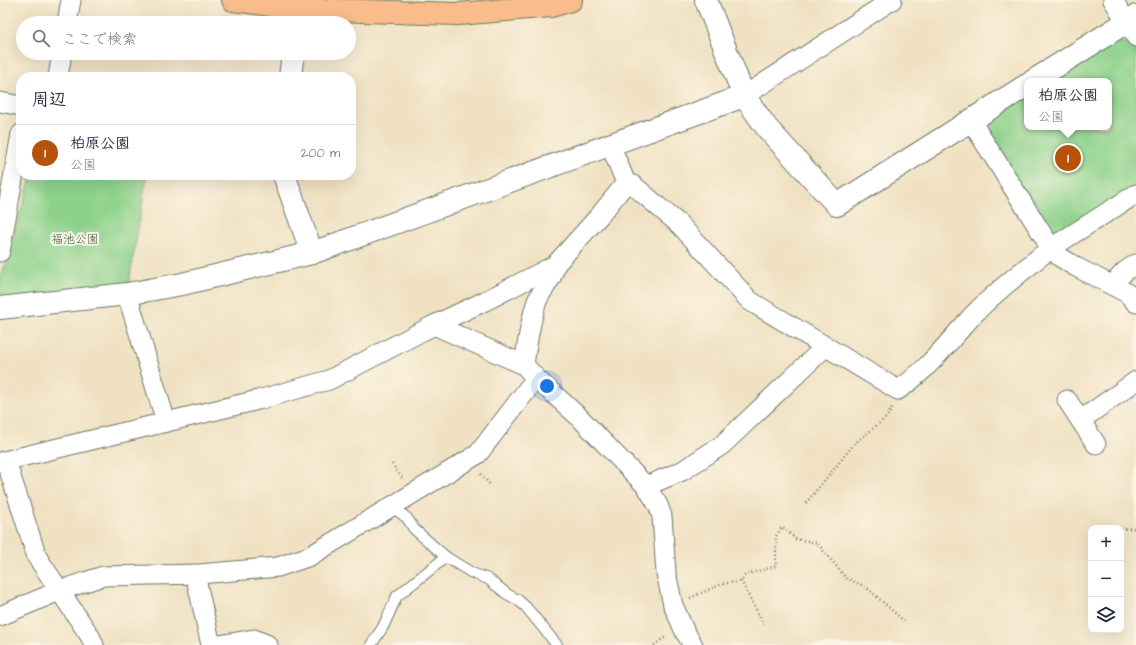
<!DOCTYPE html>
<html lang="ja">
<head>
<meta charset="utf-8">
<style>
	:root { --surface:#fff; --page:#f2f2f3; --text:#1f2937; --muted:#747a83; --line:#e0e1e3; --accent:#b45309 }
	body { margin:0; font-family:"Architects Daughter","Klee One",sans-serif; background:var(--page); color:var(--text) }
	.controls { position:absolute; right:12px; bottom:12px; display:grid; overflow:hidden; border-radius:8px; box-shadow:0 4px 16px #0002 }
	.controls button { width:36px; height:36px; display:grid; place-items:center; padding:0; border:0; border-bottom:1px solid var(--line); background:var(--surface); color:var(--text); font:20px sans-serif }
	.you { position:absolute; left:547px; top:386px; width:14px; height:14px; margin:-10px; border:3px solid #fff; border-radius:50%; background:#1a73e8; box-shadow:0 0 0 6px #1a73e833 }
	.badge { display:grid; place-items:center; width:26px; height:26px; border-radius:50%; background:var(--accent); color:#fff; font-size:13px; font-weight:700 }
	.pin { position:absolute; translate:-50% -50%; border:2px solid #fff; box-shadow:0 1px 4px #0006 }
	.popup { position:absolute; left:1024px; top:78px; width:88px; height:52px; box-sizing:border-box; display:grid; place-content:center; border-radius:8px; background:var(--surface); filter:drop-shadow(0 1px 3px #0005); font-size:13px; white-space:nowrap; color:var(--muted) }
	.popup b { font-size:15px; color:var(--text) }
	.popup::after { content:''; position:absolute; left:50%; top:100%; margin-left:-8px; border:8px solid transparent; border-top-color:var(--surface) }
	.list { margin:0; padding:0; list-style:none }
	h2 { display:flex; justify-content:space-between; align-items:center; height:52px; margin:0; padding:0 16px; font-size:17px }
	h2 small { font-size:13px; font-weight:400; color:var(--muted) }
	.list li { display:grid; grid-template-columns:26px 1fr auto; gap:12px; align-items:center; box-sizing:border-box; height:56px; padding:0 16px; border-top:1px solid var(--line) }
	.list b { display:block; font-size:15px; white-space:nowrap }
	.list p { margin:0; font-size:13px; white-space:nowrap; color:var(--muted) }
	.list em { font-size:13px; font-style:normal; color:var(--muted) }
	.icon { flex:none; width:22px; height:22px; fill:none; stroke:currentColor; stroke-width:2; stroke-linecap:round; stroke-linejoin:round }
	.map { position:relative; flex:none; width:1136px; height:645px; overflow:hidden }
	.search { position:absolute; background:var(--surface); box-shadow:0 4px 16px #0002; left:16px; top:16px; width:340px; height:44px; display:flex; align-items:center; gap:10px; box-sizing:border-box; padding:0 14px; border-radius:22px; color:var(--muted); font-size:15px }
	.panel { position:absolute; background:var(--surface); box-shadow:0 4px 16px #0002; left:16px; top:72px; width:340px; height:108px; border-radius:16px }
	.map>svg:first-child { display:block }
</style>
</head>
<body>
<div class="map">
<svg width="1136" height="645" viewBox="0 0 1136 645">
	<rect width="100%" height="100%" fill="#fcf5e5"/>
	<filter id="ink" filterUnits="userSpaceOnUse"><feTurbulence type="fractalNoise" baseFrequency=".025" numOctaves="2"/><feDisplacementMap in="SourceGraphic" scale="8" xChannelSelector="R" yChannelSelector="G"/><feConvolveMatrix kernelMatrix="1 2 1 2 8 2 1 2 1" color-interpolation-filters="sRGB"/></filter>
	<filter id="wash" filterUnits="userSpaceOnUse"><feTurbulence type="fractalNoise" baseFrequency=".012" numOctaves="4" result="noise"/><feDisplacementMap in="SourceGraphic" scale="16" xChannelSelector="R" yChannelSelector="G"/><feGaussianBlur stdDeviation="0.9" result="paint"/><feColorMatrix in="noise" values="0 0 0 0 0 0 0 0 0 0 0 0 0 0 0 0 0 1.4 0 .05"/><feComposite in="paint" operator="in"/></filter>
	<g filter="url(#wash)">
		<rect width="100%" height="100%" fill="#f0e1c2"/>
		<!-- green -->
		<g fill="#8dd28b" stroke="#568860">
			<path d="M1109,40l24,5 3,4v141l-85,49 -69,-112 45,-31v31h82v-46h-60z"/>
			<path d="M32,175h115l-20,119 -127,14v-31z"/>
		</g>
	</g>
	<g filter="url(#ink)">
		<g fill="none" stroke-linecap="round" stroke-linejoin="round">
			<!-- service casing -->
			<g stroke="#687666" stroke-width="12">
				<g id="service">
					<path d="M446,557l26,16 16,6 19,15 11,6 8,7 31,38"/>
					<path d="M371,645l12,-18 14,-31 49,-39 -32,-28 -7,-11 -8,-6 -4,-6"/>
				</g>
			</g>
			<!-- minor casing -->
			<g stroke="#687666" stroke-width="21">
				<g id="minor">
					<path d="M1113,0l23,37"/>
					<path d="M67,23l4,-23"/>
					<path d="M58,77l4,-24"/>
					<path d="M744,96l148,-96"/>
					<path d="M0,102l21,4"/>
					<path d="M971,121l80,127 85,-54"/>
					<path d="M610,144l16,39"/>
					<path d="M626,183l7,2 47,40 70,76 148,89c31,-21 50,-48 76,-76 23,-24 51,-45 77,-66l9,9 16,10 51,26 9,10"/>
					<path d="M0,252l21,-118"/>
					<path d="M1114,286c5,-11 12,-16 22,-22"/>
					<path d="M127,294l39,128"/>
					<path d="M434,325l90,40 12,13 44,40 66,68 12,19 4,11 4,57 7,32 12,27 8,13"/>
					<path d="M524,365c3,-21 6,-44 13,-64 5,-12 17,-23 18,-36"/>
					<path d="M1067,400l29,44"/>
					<path d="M1081,420l55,-39"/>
					<path d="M6,461l31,96 53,79 4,9"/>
					<path d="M0,462l258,-62 71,-20 105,-55 51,-24 70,-36 46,-51 25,-31"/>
					<path d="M646,486l36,-15 40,-26 103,-98"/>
					<path d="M195,574l16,71"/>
					<path d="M0,616l61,-26 42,-14 97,-2 78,-7 32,-11 168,-102 58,-76"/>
					<path d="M219,645l35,-6 14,6"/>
				</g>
			</g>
			<!-- tertiary casing -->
			<g stroke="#687666" stroke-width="24">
				<g id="tertiary">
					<path d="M706,0l38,96 23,32 70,77 190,-120"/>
					<path d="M290,77l3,-24"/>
					<path d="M1033,81l103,-65"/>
					<path d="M284,175l28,78"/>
					<path d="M0,308l127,-14 55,-10 130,-31 432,-157"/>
				</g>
			</g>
			<!-- primary casing -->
			<g stroke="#687666" stroke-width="24">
				<path id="primary" d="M233,0l67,9 158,5 93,-8 20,-6"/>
			</g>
			<!-- path -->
			<g stroke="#687666" stroke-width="2.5" stroke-dasharray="1 3" stroke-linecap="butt">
				<path d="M392,464l10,14"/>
				<path d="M481,474l10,12"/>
				<path d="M806,503l49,-60 31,-25 6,-10"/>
				<path d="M1121,529l15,-1"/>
				<path d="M741,581l23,44"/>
				<path d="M690,598l32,-14 19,-3 4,-6 31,-9v-30l6,-9 14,12 21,4 29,35 20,9 38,34"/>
				<path d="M654,645l13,-9"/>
			</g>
			<!-- service -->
			<use href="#service" stroke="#fff" stroke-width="10"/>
			<!-- minor -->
			<use href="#minor" stroke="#fff" stroke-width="19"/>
			<!-- tertiary -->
			<use href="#tertiary" stroke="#fff" stroke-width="22"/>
			<!-- primary -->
			<use href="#primary" stroke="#f9bc8a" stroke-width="22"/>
		</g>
	</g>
	<g text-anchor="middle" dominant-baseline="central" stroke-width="4" stroke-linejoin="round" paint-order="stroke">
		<!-- park labels -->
		<g font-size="12" fill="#355b45" stroke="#fcf5e5">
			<text x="75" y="239">福池公園</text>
		</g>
	</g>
</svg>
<div class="controls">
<button>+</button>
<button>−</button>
<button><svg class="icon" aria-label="layers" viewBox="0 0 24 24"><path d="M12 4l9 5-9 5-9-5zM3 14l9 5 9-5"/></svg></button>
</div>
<div class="you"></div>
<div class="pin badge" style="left:1068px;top:158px">1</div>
<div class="popup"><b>柏原公園</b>公園</div>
<div class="search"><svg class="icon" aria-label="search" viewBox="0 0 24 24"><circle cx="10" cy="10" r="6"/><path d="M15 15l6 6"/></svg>ここで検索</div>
<section class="panel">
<h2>周辺<small></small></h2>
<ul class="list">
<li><span class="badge">1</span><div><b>柏原公園</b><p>公園</p></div><em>200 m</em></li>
</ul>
</section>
</div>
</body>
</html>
